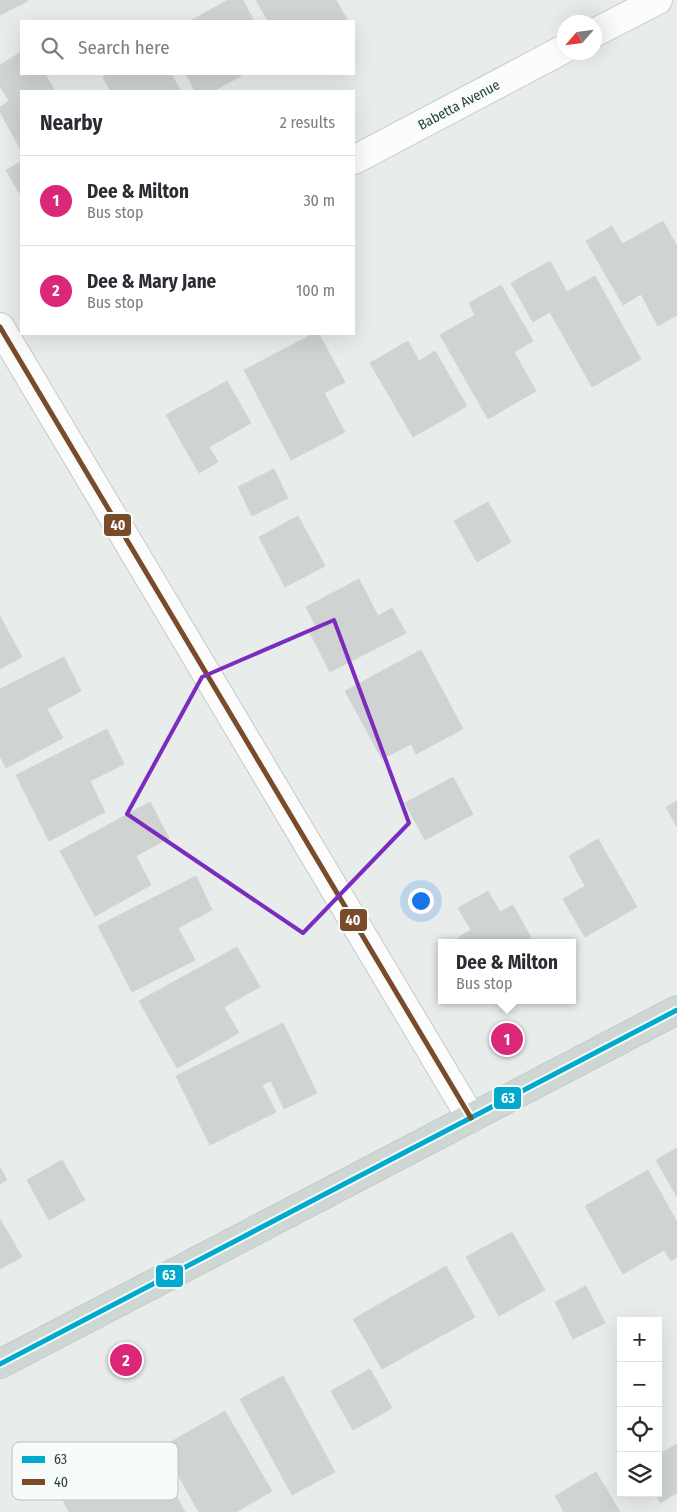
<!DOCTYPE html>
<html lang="en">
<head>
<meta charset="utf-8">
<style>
	:root { --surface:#fff; --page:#f2f2f3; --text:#2b2b33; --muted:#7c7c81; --line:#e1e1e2; --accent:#db2777 }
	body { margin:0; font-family:"Fira Sans Condensed",sans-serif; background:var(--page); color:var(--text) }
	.controls { position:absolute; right:15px; bottom:15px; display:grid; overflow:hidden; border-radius:0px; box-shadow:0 5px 20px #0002 }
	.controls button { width:45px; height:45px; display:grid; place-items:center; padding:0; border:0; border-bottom:1px solid var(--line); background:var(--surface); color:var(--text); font:25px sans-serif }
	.compass { position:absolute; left:557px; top:15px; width:45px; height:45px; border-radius:50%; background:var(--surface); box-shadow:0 5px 20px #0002; rotate:242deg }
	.you { position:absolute; left:420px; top:900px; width:18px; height:18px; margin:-12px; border:4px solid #fff; border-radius:50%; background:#1a73e8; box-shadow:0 0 0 8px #1a73e833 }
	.badge { display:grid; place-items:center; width:32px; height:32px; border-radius:50%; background:var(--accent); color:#fff; font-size:16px; font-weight:700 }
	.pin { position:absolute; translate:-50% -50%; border:2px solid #fff; box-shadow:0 1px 5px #0006 }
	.popup { position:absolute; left:438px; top:939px; width:138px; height:65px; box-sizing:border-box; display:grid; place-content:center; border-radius:0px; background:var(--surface); filter:drop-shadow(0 1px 4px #0005); font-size:16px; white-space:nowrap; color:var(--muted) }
	.popup b { font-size:19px; color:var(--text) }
	.popup::after { content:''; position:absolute; left:50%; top:100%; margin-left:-10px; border:10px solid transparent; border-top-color:var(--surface) }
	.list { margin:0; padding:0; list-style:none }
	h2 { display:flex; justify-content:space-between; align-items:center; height:65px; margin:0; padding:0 20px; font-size:21px }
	h2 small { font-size:16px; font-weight:400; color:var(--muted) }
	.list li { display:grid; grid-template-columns:32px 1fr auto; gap:15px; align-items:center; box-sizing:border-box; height:90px; padding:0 20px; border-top:1px solid var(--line) }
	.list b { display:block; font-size:19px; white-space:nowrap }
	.list p { margin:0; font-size:16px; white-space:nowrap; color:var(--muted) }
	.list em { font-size:16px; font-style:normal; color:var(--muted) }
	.icon { flex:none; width:28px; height:28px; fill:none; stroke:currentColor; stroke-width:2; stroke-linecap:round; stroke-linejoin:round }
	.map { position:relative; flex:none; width:677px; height:1512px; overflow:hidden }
	.search { position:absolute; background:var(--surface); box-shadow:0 5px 20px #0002; left:20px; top:20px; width:335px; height:55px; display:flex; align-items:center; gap:12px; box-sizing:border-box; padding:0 18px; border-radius:0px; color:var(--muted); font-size:19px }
	.panel { position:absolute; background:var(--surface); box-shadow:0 5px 20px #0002; left:20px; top:90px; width:335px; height:245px; border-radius:0px }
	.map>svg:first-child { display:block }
</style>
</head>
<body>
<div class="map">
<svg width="677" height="1512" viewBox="0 0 677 1512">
	<rect width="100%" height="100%" fill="#e8edeb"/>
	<!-- building -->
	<g fill="#cfd4d2" stroke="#d1d6d4">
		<path d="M0,0h27l1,1 -28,14z"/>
		<path d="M228,0h15l11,21h-64z"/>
		<path d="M256,0h80l12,21h-80z"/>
		<path d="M21,52v22h24l10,17h-34v59l-21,-38v-5l9,-6 -9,-15v-21z"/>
		<path d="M108,74h63l10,17h-73l2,-1 -7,-13z"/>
		<path d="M186,74h53l2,2 -28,15h-18z"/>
		<path d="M21,162v34l-15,-26z"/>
		<path d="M663,221l14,25v69l-19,11 -17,-32 -18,11 -37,-64 26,-15 10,18z"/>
		<path d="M550,261l17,31 28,-16 46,83 -49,28 -42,-75 -17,10 -22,-39z"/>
		<path d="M501,285l32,56 -19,11 22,39 -48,28 -48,-84 35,-20 -6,-12z"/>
		<path d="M313,334h6l26,48 -21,11 21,39 -54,28 -47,-90z"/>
		<path d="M408,341l11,20 16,-10 32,55 -54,31 -43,-74z"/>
		<path d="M227,381l24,42 -42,24 9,15 -19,11 -33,-58z"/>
		<path d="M274,469l14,29 -36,18 -14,-29z"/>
		<path d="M488,502l23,40 -34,20 -23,-41z"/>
		<path d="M298,516l27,50 -40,21 -26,-50z"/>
		<path d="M359,579l19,37 14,-8 14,25 -76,39 -21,-41 7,-4 -10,-20z"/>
		<path d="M0,616l22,41 -22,12z"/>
		<path d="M421,650l42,79 -47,25 -5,-10 -29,15 -37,-68z"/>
		<path d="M64,657l17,34 -34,18 16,29 -57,30 -6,-12v-67z"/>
		<path d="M107,729l17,35 -34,17 15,31 -56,29 -33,-66z"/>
		<path d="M453,777l20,37 -48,26 -20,-37z"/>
		<path d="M677,801v26l-11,-20z"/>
		<path d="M150,802l19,36 -33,18 15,29 -56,31 -35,-65z"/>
		<path d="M598,839l39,68 -52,30 -22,-38 22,-13 -16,-30z"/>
		<path d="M196,876l16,34 -34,18 17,32 -63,32 -34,-66z"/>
		<path d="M488,891l12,21 13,-7 21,38h-72l-3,-6 12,-7 -13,-22z"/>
		<path d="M237,947l23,40 -36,20 15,26 -62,35 -38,-67z"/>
		<path d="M283,1023l34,70 -33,16 -13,-28 -9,4 14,27 -66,33 -34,-69z"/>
		<path d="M677,1148v49l-21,-37z"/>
		<path d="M62,1160l23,40 -36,20 -22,-40z"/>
		<path d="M0,1167l7,13 -7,4z"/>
		<path d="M648,1170l29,52v35l-6,4 -7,-11 -41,24 -38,-68z"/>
		<path d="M0,1219l22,38 -22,12z"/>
		<path d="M512,1232l33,58 -46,26 -33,-59z"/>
		<path d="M446,1266l29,51 -93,52 -29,-50z"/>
		<path d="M586,1286l19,37 -32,16 -18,-37z"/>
		<path d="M370,1369l22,39 -39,22 -22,-39z"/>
		<path d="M283,1376l52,96 -43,23 -52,-96z"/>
		<path d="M225,1411l47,80 -36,21h-37l-37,-65z"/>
		<path d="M677,1444v49l-17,10 -5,-10h3v-38z"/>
		<path d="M158,1461l27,51h-116l-16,-31 35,-19 15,29z"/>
		<path d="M596,1472l24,40h-56l-9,-16z"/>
	</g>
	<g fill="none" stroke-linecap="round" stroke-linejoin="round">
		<!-- minor casing -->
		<g stroke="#c5cac8" stroke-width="30">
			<g id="minor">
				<path d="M594,33l64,-33"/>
				<path d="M354,160l210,-111"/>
				<path d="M0,327l471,791"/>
			</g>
		</g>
		<!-- major casing -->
		<g stroke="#c3ccc9" stroke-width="30">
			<path id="major" d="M0,1364l677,-354"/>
		</g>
		<!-- minor -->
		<use href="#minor" stroke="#fcfcfc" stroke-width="28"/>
		<!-- major -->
		<use href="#major" stroke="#cfd7d5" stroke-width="28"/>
		<!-- bus-1 casing -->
		<g stroke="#f7fbf9" stroke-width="9">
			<path id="bus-1" d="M0,1364l677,-354"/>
		</g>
		<!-- bus-2 casing -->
		<g stroke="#f7fbf9" stroke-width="9">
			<path id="bus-2" d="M0,327l471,791"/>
		</g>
		<!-- bus-1 -->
		<use href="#bus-1" stroke="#00a9ce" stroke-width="5"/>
		<!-- bus-2 -->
		<use href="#bus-2" stroke="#7a4b2a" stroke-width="5"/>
	</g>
	<!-- marked area -->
	<path fill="none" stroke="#7b2cbf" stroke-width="4" stroke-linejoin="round" d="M334,620l75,203 -106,110 -176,-119 75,-137z"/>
	<g text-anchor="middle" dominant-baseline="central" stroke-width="4" stroke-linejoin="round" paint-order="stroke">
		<!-- street labels -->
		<g font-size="14" fill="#24423a" stroke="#f7fbf9">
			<text transform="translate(459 105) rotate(-28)">Babetta Avenue</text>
		</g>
	</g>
	<!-- legend -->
	<rect x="12" y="1442" width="166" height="58" rx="8" fill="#f7fbf9" stroke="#b8c4c0" stroke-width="1"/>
	<rect x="22" y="1456" width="23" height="7" fill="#00a9ce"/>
	<rect x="22" y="1479" width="23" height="6" fill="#7a4b2a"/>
	<g font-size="14" fill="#24423a">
		<text x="54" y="1464">63</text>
		<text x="54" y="1487">40</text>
	</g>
	<g stroke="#f7fbf9" stroke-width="2">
		<rect x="103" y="513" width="29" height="24" rx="5" fill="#7a4b2a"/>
		<rect x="339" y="908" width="29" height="24" rx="5" fill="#7a4b2a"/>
		<rect x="493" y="1086" width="29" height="24" rx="5" fill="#00a9ce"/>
		<rect x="155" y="1264" width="29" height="24" rx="5" fill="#00a9ce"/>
	</g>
	<g font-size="14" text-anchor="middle" font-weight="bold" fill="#fff">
		<text x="118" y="530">40</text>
		<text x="353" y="925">40</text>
		<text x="508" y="1103">63</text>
		<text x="169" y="1280">63</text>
	</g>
</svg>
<div class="controls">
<button>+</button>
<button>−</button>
<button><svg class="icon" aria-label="locate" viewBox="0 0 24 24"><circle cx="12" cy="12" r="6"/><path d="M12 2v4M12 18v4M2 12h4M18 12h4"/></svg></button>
<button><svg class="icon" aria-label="layers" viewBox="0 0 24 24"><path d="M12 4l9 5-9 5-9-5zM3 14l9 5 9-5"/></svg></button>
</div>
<svg class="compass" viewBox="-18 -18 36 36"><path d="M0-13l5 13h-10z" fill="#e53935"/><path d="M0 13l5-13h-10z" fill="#7c7c81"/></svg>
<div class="you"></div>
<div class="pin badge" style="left:507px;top:1039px">1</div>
<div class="popup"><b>Dee &amp; Milton</b>Bus stop</div>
<div class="pin badge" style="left:126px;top:1360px">2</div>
<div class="search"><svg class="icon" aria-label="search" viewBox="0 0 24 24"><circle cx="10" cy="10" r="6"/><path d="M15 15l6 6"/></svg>Search here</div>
<section class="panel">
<h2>Nearby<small>2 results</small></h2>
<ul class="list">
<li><span class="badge">1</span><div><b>Dee &amp; Milton</b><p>Bus stop</p></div><em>30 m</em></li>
<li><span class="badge">2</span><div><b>Dee &amp; Mary Jane</b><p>Bus stop</p></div><em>100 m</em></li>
</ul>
</section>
</div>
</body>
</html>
